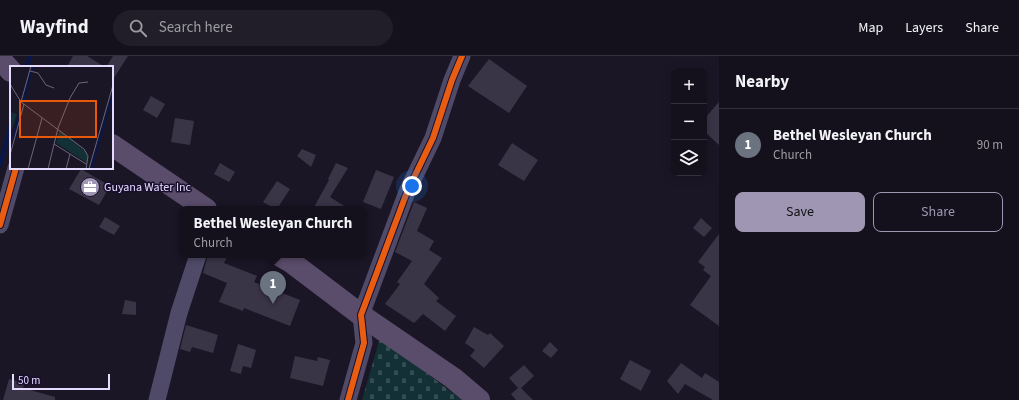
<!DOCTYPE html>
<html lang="en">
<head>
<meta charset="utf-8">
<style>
	:root { --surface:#14101c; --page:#211e29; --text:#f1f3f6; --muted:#9d9da3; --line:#33303b; --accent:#9e96b3 }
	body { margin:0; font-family:"Source Sans 3",sans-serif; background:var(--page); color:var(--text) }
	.controls { position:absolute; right:12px; top:12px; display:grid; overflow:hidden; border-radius:8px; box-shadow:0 2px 10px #0003 }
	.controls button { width:36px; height:36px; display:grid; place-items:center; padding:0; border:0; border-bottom:1px solid var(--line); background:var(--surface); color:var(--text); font:20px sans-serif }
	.scale { position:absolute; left:12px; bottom:10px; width:98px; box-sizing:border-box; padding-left:4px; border:2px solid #e4dbff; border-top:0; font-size:11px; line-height:14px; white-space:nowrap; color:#e4dbff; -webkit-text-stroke:3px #180f2d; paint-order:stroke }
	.you { position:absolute; left:412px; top:130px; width:14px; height:14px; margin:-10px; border:3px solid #fff; border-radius:50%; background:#1a73e8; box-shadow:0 0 0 6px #1a73e833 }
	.badge { display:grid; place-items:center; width:26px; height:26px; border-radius:50%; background:var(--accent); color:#fff; font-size:13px; font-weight:700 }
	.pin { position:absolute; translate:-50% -33px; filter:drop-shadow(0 1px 2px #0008) }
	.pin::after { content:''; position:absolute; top:21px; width:14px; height:12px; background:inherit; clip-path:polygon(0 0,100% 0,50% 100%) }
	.popup { position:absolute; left:179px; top:150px; width:188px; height:52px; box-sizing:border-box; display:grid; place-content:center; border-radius:8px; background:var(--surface); filter:drop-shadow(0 1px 3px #0005); font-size:13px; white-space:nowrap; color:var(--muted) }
	.popup b { font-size:15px; color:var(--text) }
	.popup::after { content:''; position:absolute; left:50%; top:100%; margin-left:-8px; border:8px solid transparent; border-top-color:var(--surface) }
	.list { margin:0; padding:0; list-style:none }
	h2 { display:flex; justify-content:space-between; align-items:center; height:52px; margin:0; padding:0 16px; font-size:17px }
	h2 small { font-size:13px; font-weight:400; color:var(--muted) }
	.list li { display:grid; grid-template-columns:26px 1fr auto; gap:12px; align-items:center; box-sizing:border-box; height:72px; padding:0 16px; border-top:1px solid var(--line) }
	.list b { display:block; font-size:15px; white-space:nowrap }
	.list p { margin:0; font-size:13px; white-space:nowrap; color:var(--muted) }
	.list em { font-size:13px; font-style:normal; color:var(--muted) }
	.actions { display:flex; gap:8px; padding:12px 16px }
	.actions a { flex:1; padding:9px 0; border:1px solid var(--accent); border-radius:8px; text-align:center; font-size:14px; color:var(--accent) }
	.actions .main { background:var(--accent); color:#111 }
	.icon { flex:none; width:22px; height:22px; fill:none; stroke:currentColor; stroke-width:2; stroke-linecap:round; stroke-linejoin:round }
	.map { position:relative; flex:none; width:719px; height:344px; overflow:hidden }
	header { display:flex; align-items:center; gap:24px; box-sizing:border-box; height:56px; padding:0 20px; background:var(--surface); border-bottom:1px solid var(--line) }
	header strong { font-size:19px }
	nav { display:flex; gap:22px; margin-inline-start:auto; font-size:14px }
	.search { width:280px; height:36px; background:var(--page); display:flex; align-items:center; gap:10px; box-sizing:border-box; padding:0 14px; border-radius:22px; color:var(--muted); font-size:15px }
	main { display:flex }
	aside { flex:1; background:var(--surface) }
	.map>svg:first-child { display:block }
</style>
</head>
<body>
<header>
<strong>Wayfind</strong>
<div class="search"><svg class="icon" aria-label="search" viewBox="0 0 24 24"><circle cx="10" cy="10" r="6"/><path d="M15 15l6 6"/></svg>Search here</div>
<nav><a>Map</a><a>Layers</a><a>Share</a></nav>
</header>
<main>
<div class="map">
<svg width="719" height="344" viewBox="0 0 719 344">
	<defs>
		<pattern id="cemetery-stones" width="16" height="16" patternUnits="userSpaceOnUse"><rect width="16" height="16" fill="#123035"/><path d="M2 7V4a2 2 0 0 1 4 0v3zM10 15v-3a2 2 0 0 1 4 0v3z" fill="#344d53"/></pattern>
	</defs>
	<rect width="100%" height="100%" fill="#1b1626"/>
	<!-- cemetery -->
	<path fill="url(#cemetery-stones)" d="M380,282l82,62h-100z"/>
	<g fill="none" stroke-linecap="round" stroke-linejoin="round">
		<!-- stream -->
		<g stroke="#08174b" stroke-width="4">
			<path d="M27,11l3,-11"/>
			<path d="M0,109l11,-40"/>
		</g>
	</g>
	<!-- building -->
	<g fill="#3a3447">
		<path d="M73,0h14l18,11h-38z"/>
		<path d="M113,0h15l-16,25v-14h-6z"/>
		<path d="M489,3l38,27 -18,27 -41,-27z"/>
		<path d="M151,40l14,8 -8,14 -14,-8z"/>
		<path d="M719,46v43l-15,-14v-12z"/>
		<path d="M175,62l19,3 -4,24 -19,-3z"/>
		<path d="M512,87l26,17 -14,21 -26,-16z"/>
		<path d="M302,93l14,6 -5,12 -14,-11z"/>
		<path d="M220,107l15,9 -6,10 -15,-8z"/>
		<path d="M336,107l12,5 -18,29 19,12h-36l16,-29 -1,-1z"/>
		<path d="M81,113l29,17 -11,19 -30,-16z"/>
		<path d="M376,114l18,7 -13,32 -18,-7z"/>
		<path d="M277,125l13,8 -13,20h-2l-12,-7z"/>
		<path d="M414,146l13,6 -10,23 17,10 -5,9 13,8 -18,26 15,14 -3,3 20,15 -11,15 -22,-17 -9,9 -29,-19 15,-20 -3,-2 15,-21 -17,-9z"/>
		<path d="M105,161l15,9 -6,9 -15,-8z"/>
		<path d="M701,162l11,10 -8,9 -11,-9z"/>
		<path d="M719,178v92l-29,-21 21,-29 -8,-6 2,-3 -7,-5z"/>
		<path d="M208,199h20l-4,8 33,13 -3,6 46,18 -10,26 -46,-18 -1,3 -24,-9 8,-19 -24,-10z"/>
		<path d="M125,244l11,2v13l-14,-1z"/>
		<path d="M186,269l32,10 -5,18 -21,-6 -2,5 -10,-3z"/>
		<path d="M474,271l14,8 2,-2 14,13 -20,22 -14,-12 5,-6 -10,-7z"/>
		<path d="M550,286l8,8 -7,8 -9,-7z"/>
		<path d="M238,288l18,6 -5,18 -8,-2 -2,8 -11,-3z"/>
		<path d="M295,300l22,5 1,-4 12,3 -7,26 -33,-8z"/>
		<path d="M630,304l21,11 -10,20 -21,-12z"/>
		<path d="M681,307l21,15 3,-5 14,9v18h-6l-28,-16 -7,10 -11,-13z"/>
		<path d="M524,309l10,11 -13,12 12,12h-17l-5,-6 7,-6 -9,-10z"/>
		<path d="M9,323l15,4 -1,5 32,9v3h-52z"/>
	</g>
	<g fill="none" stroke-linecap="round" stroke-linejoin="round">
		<!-- minor -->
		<g stroke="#4f4a67" stroke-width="17">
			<path d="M0,169l16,-57"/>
			<path d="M157,344l22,-87 19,-58"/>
			<path d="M348,344l16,-57 -3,-28 46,-123 26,-54 19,-58 10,-24"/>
		</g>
		<!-- major -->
		<g stroke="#5a4c6b" stroke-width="22">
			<path d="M0,3l11,12"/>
			<path d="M112,89l94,64"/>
			<path d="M279,199l12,7 70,53 92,63 26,22"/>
		</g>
		<!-- cycleway casing -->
		<g stroke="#180f2d" stroke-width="8">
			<g id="cycleway">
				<path d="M0,169l16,-57"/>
				<path d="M348,344l16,-57 -3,-28 46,-123 26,-54 19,-58 10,-24"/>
			</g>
		</g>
		<!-- cycleway -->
		<use href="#cycleway" stroke="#e95d12" stroke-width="6"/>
	</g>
	<!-- icons -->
	<defs>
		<g id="office-disc" transform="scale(1)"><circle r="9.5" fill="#9e96b3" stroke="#180f2d"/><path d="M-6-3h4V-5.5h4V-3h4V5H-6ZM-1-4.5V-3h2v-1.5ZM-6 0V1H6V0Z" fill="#fff"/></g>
	</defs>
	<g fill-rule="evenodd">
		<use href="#office-disc" x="90" y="131"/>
	</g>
	<g text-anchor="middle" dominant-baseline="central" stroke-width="3" stroke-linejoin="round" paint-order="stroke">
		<!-- poi labels -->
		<g font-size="12" fill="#e4dbff" stroke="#180f2d" text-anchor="start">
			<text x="104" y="131">Guyana Water Inc</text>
		</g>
	</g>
	<!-- overview -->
	<g transform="translate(10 10)">
		<rect width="103" height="103" fill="#1b1626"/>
		<path d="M50,64l27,23v10l-31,-20z" fill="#123035"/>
		<path d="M0,46l7,2 -5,15h-2z" fill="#123035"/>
		<path fill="none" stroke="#08174b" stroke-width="2" d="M13,36l10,-36M3,72l9,-33M81,103l22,-75"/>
		<path fill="none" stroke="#6b657d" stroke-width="1" d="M20,5l8,2 8,12 8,3M0,18l11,18 63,47 4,7 -2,13M11,36l10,-36M44,78l32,20M0,89l14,-51M18,103l14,-51M38,103l10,-41 12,-30 9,-15 9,-1M56,103l4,-15M79,103l24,-84"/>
		<path fill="#e8590c" fill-opacity="0.15" stroke="#e8590c" stroke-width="2" d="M10,35h76v36h-76z"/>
		<rect width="103" height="103" fill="none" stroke="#e4dbff" stroke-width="2"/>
	</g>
</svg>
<div class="controls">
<button>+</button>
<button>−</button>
<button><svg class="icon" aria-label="layers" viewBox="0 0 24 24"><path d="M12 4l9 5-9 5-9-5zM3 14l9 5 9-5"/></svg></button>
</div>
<div class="scale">50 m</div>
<div class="you"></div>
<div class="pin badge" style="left:273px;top:248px;background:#6b7280">1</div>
<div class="popup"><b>Bethel Wesleyan Church</b>Church</div>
</div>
<aside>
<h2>Nearby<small></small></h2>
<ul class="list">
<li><span class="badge" style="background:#6b7280">1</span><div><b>Bethel Wesleyan Church</b><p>Church</p></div><em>90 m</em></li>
</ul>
<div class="actions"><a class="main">Save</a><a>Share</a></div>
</aside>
</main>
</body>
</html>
